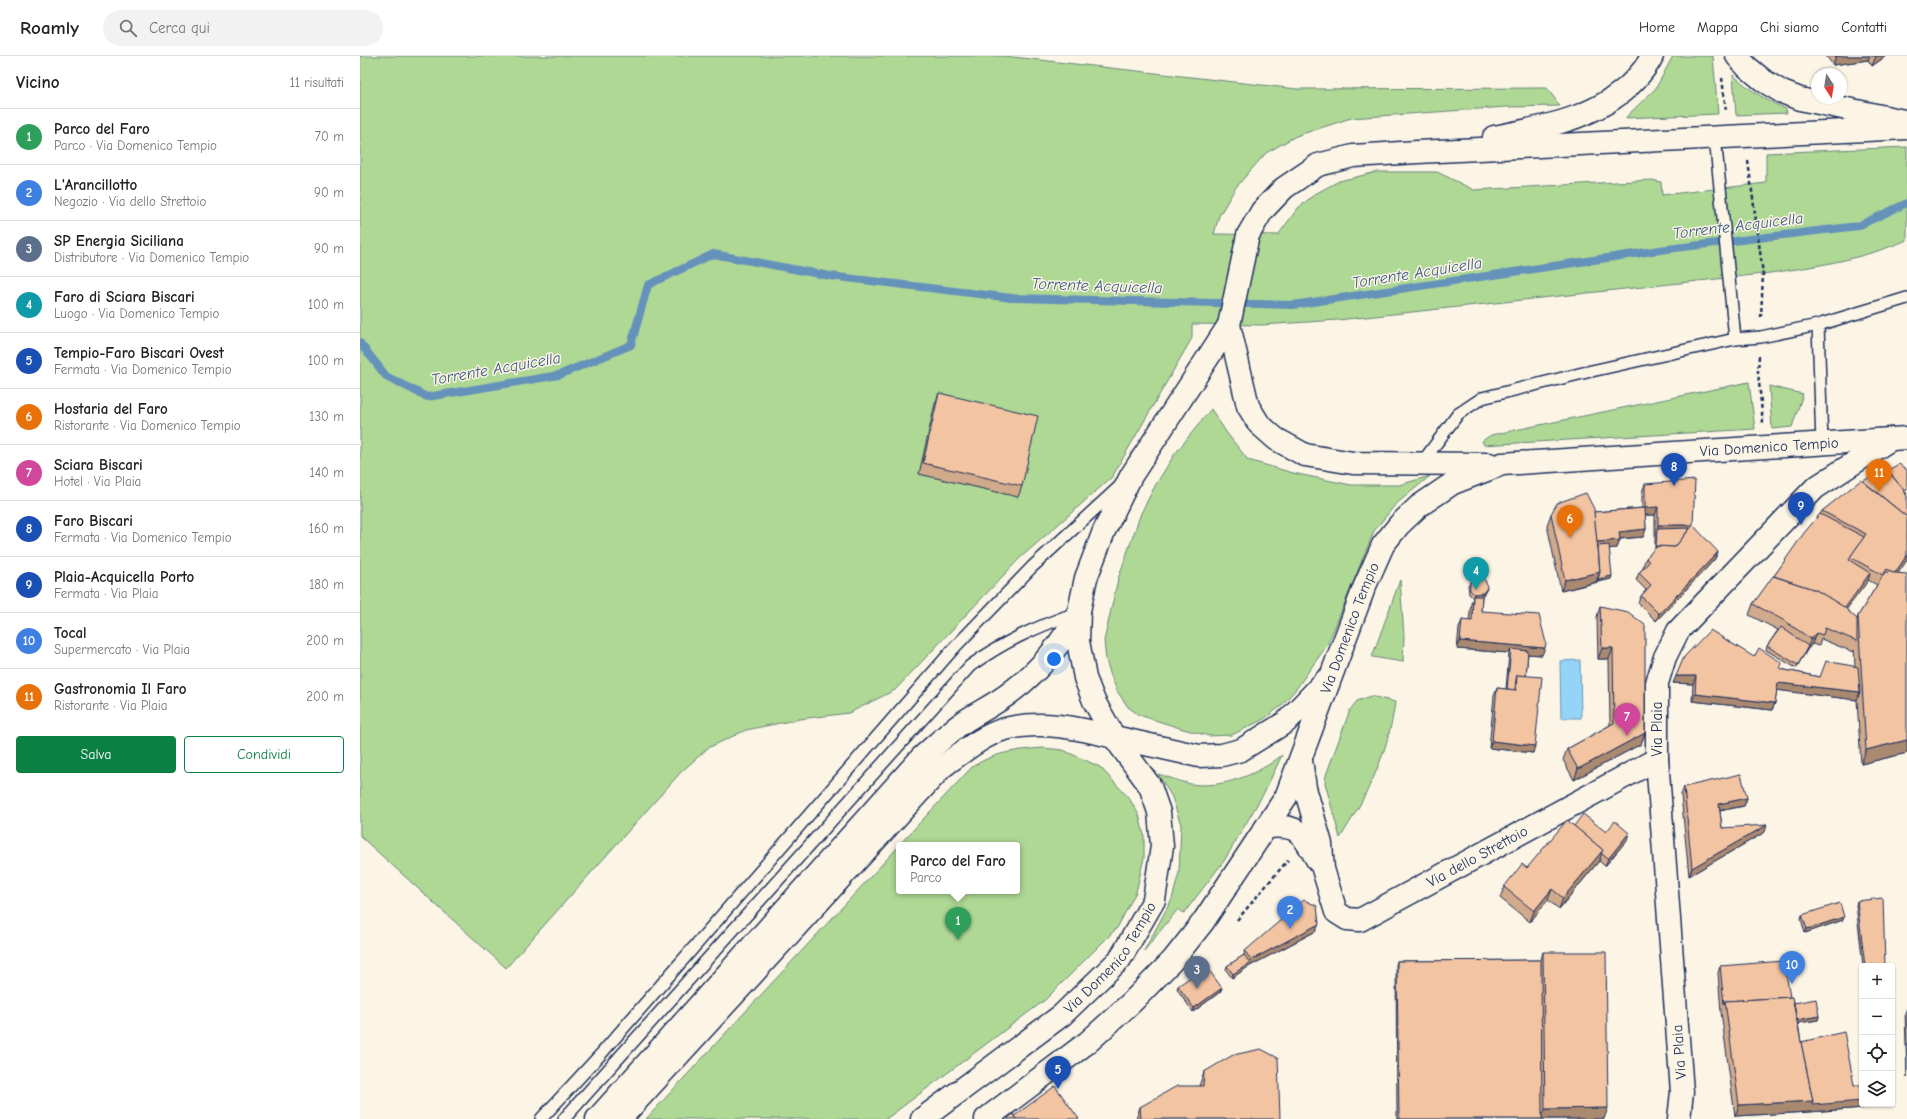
<!DOCTYPE html>
<html lang="it">
<head>
<meta charset="utf-8">
<style>
	:root { --surface:#fff; --page:#f2f2f2; --text:#202124; --muted:#757577; --line:#e0e0e0; --accent:#0b8043 }
	body { margin:0; font-family:"Comic Neue",sans-serif; background:var(--page); color:var(--text) }
	.controls { position:absolute; right:12px; bottom:12px; display:grid; overflow:hidden; border-radius:4px; box-shadow:0 1px 3px #0004 }
	.controls button { width:36px; height:36px; display:grid; place-items:center; padding:0; border:0; border-bottom:1px solid var(--line); background:var(--surface); color:var(--text); font:20px sans-serif }
	.compass { position:absolute; left:1451px; top:12px; width:36px; height:36px; border-radius:50%; background:var(--surface); box-shadow:0 1px 3px #0004; rotate:168deg }
	.you { position:absolute; left:694px; top:603px; width:14px; height:14px; margin:-10px; border:3px solid #fff; border-radius:50%; background:#1a73e8; box-shadow:0 0 0 6px #1a73e833 }
	.badge { display:grid; place-items:center; width:26px; height:26px; border-radius:50%; background:var(--accent); color:#fff; font-size:13px; font-weight:700 }
	.pin { position:absolute; translate:-50% -33px; filter:drop-shadow(0 1px 2px #0008) }
	.pin::after { content:''; position:absolute; top:21px; width:14px; height:12px; background:inherit; clip-path:polygon(0 0,100% 0,50% 100%) }
	.popup { position:absolute; left:536px; top:786px; width:124px; height:52px; box-sizing:border-box; display:grid; place-content:center; border-radius:4px; background:var(--surface); filter:drop-shadow(0 1px 3px #0005); font-size:13px; white-space:nowrap; color:var(--muted) }
	.popup b { font-size:15px; color:var(--text) }
	.popup::after { content:''; position:absolute; left:50%; top:100%; margin-left:-8px; border:8px solid transparent; border-top-color:var(--surface) }
	.list { margin:0; padding:0; list-style:none }
	h2 { display:flex; justify-content:space-between; align-items:center; height:52px; margin:0; padding:0 16px; font-size:17px }
	h2 small { font-size:13px; font-weight:400; color:var(--muted) }
	.list li { display:grid; grid-template-columns:26px 1fr auto; gap:12px; align-items:center; box-sizing:border-box; height:56px; padding:0 16px; border-top:1px solid var(--line) }
	.list b { display:block; font-size:15px; white-space:nowrap }
	.list p { margin:0; font-size:13px; white-space:nowrap; color:var(--muted) }
	.list em { font-size:13px; font-style:normal; color:var(--muted) }
	.actions { display:flex; gap:8px; padding:12px 16px }
	.actions a { flex:1; padding:9px 0; border:1px solid var(--accent); border-radius:4px; text-align:center; font-size:14px; color:var(--accent) }
	.actions .main { background:var(--accent); color:#fff }
	.icon { flex:none; width:22px; height:22px; fill:none; stroke:currentColor; stroke-width:2; stroke-linecap:round; stroke-linejoin:round }
	.map { position:relative; flex:none; width:1547px; height:1063px; overflow:hidden }
	header { display:flex; align-items:center; gap:24px; box-sizing:border-box; height:56px; padding:0 20px; background:var(--surface); border-bottom:1px solid var(--line) }
	header strong { font-size:19px }
	nav { display:flex; gap:22px; margin-inline-start:auto; font-size:14px }
	.search { width:280px; height:36px; background:var(--page); display:flex; align-items:center; gap:10px; box-sizing:border-box; padding:0 14px; border-radius:22px; color:var(--muted); font-size:15px }
	main { display:flex }
	aside { flex:1; background:var(--surface) }
	.map>svg:first-child { display:block }
</style>
</head>
<body>
<header>
<strong>Roamly</strong>
<div class="search"><svg class="icon" aria-label="search" viewBox="0 0 24 24"><circle cx="10" cy="10" r="6"/><path d="M15 15l6 6"/></svg>Cerca qui</div>
<nav><a>Home</a><a>Mappa</a><a>Chi siamo</a><a>Contatti</a></nav>
</header>
<main>
<aside>
<h2>Vicino<small>11 risultati</small></h2>
<ul class="list">
<li><span class="badge" style="background:#2e9e5b">1</span><div><b>Parco del Faro</b><p>Parco · Via Domenico Tempio</p></div><em>70 m</em></li>
<li><span class="badge" style="background:#3f7fe0">2</span><div><b>L'Arancillotto</b><p>Negozio · Via dello Strettoio</p></div><em>90 m</em></li>
<li><span class="badge" style="background:#5c6f8a">3</span><div><b>SP Energia Siciliana</b><p>Distributore · Via Domenico Tempio</p></div><em>90 m</em></li>
<li><span class="badge" style="background:#0f9aa8">4</span><div><b>Faro di Sciara Biscari</b><p>Luogo · Via Domenico Tempio</p></div><em>100 m</em></li>
<li><span class="badge" style="background:#1a4fb4">5</span><div><b>Tempio-Faro Biscari Ovest</b><p>Fermata · Via Domenico Tempio</p></div><em>100 m</em></li>
<li><span class="badge" style="background:#e8710a">6</span><div><b>Hostaria del Faro</b><p>Ristorante · Via Domenico Tempio</p></div><em>130 m</em></li>
<li><span class="badge" style="background:#d1479c">7</span><div><b>Sciara Biscari</b><p>Hotel · Via Plaia</p></div><em>140 m</em></li>
<li><span class="badge" style="background:#1a4fb4">8</span><div><b>Faro Biscari</b><p>Fermata · Via Domenico Tempio</p></div><em>160 m</em></li>
<li><span class="badge" style="background:#1a4fb4">9</span><div><b>Plaia-Acquicella Porto</b><p>Fermata · Via Plaia</p></div><em>180 m</em></li>
<li><span class="badge" style="background:#3f7fe0">10</span><div><b>Tocal</b><p>Supermercato · Via Plaia</p></div><em>200 m</em></li>
<li><span class="badge" style="background:#e8710a">11</span><div><b>Gastronomia Il Faro</b><p>Ristorante · Via Plaia</p></div><em>200 m</em></li>
</ul>
<div class="actions"><a class="main">Salva</a><a>Condividi</a></div>
</aside>
<div class="map">
<svg width="1547" height="1063" viewBox="0 0 1547 1063">
	<rect width="100%" height="100%" fill="#fcf5e5"/>
	<filter id="ink" filterUnits="userSpaceOnUse"><feTurbulence type="fractalNoise" baseFrequency=".025" numOctaves="2"/><feDisplacementMap in="SourceGraphic" scale="8" xChannelSelector="R" yChannelSelector="G"/><feConvolveMatrix kernelMatrix="1 2 1 2 8 2 1 2 1" color-interpolation-filters="sRGB"/></filter>
	<g filter="url(#ink)">
		<!-- green -->
		<g fill="#afd895" stroke="#65847a">
			<path d="M0,0h644l293,33 250,-1 13,18 -53,1 -156,11 -55,18 -30,17 -30,34 -17,29 -5,18 64,1 20,-27 17,-14 24,-13 38,-9h60l37,18 178,-10 9,2 1,13 104,-12v-30l141,-6v93c-47,20 -94,27 -144,34l-425,46 -76,5 -70,-1v14l-80,139 -93,82 -124,131 -46,23 -49,6 -54,11 -38,18 -27,24 -175,196 -146,-132z"/>
			<path d="M1313,0h40l5,58 -93,4 31,-30z"/>
			<path d="M1373,19c17,15 32,25 53,34l1,4 -51,2z"/>
			<path d="M1389,326l6,47 -271,16 -2,-4 9,-6z"/>
			<path d="M1409,330l34,8 -11,33 -20,2z"/>
			<path d="M851,353l15,23 22,28 45,13 58,12h48l31,-9 -35,29 -21,26 -46,113 -32,45 -15,17 -17,13 -32,16 -23,1 -26,-7 -44,-14 -11,-8 -11,-16 -6,-15 -5,-16 -2,-19 14,-62 23,-66 14,-27 19,-31z"/>
			<path d="M1040,524l4,56 -1,26 -31,-5z"/>
			<path d="M1011,640l24,6c-6,50 -28,94 -55,136l-15,-55 1,-8 24,-65 7,-9z"/>
			<path d="M683,692l20,2 37,17 29,31 10,17 5,20v23l-8,34 -19,36 -72,72 -159,119h-240l253,-273v45h118v-46h-118l73,-78c23,-15 45,-17 71,-19z"/>
			<path d="M922,699l-17,36 -41,70 -40,52 -6,-4 -34,42 28,-52 7,-26 2,-48 -9,-28 -14,-23c11,3 22,8 33,10 31,5 68,-10 91,-29z"/>
		</g>
		<!-- water -->
		<path fill="#96d4f7" stroke="#6592ba" d="M1220,604l1,58h-20l-1,-57z"/>
		<g fill="none" stroke-linecap="round" stroke-linejoin="round">
			<!-- stream -->
			<path stroke="#6592ba" stroke-width="8" d="M0,287l26,33 41,21 132,-22 72,-30 17,-60 65,-31 117,22 182,22 281,7 374,-56 191,-23 49,-23"/>
			<!-- service casing -->
			<g stroke="#1b2f5e" stroke-width="14">
				<g id="service">
					<path d="M1355,81l20,202"/>
					<path d="M1458,269l4,119"/>
					<path d="M1061,408l37,-50 24,-16 105,-26 148,-33 26,-2 57,-12 89,-27"/>
					<path d="M181,1063l60,-65 354,-407 77,-80 87,-80"/>
					<path d="M204,1063l406,-453c35,-25 66,-39 106,-53"/>
				</g>
			</g>
			<!-- minor casing -->
			<g stroke="#1b2f5e" stroke-width="25">
				<g id="minor">
					<path id="s1" d="M941,704l4,28 16,56 2,25 13,43 11,7 13,1 297,-161"/>
					<path d="M907,771c35,-3 35,8 51,34"/>
					<path d="M237,1063l324,-361c13,-12 26,-24 41,-35 16,-11 34,-19 49,-31 28,-21 52,-50 68,-81"/>
					<path d="M260,1063l322,-352c18,-13 41,-32 63,-38 36,-9 74,-1 109,8"/>
				</g>
			</g>
			<!-- tertiary casing -->
			<g stroke="#1b2f5e" stroke-width="25">
				<path id="tertiary" d="M1319,1063l3,-27 -25,-333v-76l8,-26 13,-26 137,-143 76,-49"/>
			</g>
			<!-- primary casing -->
			<g stroke="#1b2f5e" stroke-width="25">
				<g id="primary">
					<path d="M1377,0l10,11 17,14 18,11 18,7 104,22"/>
					<path d="M1134,81c52,-10 111,-20 146,-63 5,-6 9,-11 12,-18"/>
					<path d="M869,269l19,81 11,18 17,15 29,16 48,8 136,1"/>
					<path d="M754,681l85,19 23,-1 19,-5 45,-28 40,-42"/>
					<path id="s2" d="M562,1063l140,-104 58,-56 34,-59 8,-54 -3,-34 -9,-26 -36,-49 -20,-36 -9,-23 -7,-37 1,-30 7,-33 18,-47 27,-55 98,-151 19,-90 14,-24 22,-23 34,-23 35,-9 64,-4 490,-24"/>
					<path id="s3" d="M626,1063l102,-77 44,-40 41,-42 30,-38 83,-125 78,-209 19,-43 16,-20 20,-19 34,-23 49,-19 405,-26"/>
				</g>
			</g>
			<!-- path -->
			<g stroke="#1b2f5e" stroke-width="2.5" stroke-dasharray="4 3" stroke-linecap="butt">
				<path d="M1362,22l4,33"/>
				<path d="M1388,105l15,113 -2,43"/>
				<path d="M1399,300l-1,16 5,51"/>
				<path d="M877,864l51,-60"/>
			</g>
			<!-- service -->
			<use href="#service" stroke="#fcf5e5" stroke-width="11"/>
			<!-- minor -->
			<use href="#minor" stroke="#fcf5e5" stroke-width="22"/>
			<!-- tertiary -->
			<use href="#tertiary" stroke="#fcf5e5" stroke-width="22"/>
			<!-- primary -->
			<use href="#primary" stroke="#fcf5e5" stroke-width="22"/>
		</g>
		<!-- wall -->
		<g fill="#d1a98b" stroke="#1b2f5e" fill-rule="evenodd">
			<path d="M1466,0h60l-14,10 -4,-6 -35,5z"/>
			<path d="M579,337l83,93 -4,11 -99,-23 16,-70z"/>
			<path d="M1503,425l44,12 -1,1 -8,79 9,180 -46,11 -4,-64 -80,-10 -2,13 -3,7 -80,-9 1,-17 -20,-1 81,-26 26,12 40,8 35,-10 -1,-17 -1,2 -32,-13 -2,7 -7,-2 -5,6 -11,18 -30,-18 1,-4 11,-16 -29,-15 4,-11 67,-90 2,-3zM1508,524l9,5 -19,31 -1,3 -11,-10z"/>
			<path d="M1285,428l48,41 22,34 -59,62 -18,-18 3,-7 5,-6 -10,-10 3,-7 5,-6 -1,-1 3,-8 9,-9v-34h-10l1,14 -3,8 -23,2 -3,9h-8l2,31 -50,12 -14,-66 4,-11 43,-2 48,-4v-16z"/>
			<path d="M1110,526l17,6 -2,4 -3,4 -1,15 61,44 -14,-1 -2,22 7,77 -44,-5 5,-52 3,-8 9,1 3,-36 -52,-4 2,-21 3,-8 7,1 2,-18 2,-5 -4,-4 -1,-9z"/>
			<path d="M1240,550l45,127 -4,11 -67,36 -11,-20 4,-11 43,-24 -1,-66h-11l-1,-42z"/>
			<path d="M1324,731l63,11 -3,8 -24,5 2,17 43,4 -76,44 -8,-81z"/>
			<path d="M1214,770l32,6 21,8 -22,26 -6,-5 -40,48 -11,-9 -18,22 -30,-24 4,-11 23,-19z"/>
			<path d="M1497,845l28,65h-22l-7,-61z"/>
			<path d="M1442,859l42,2 -1,3 -38,13 -4,-14z"/>
			<path d="M956,875l-68,36 -16,11 -6,-8 1,-4 17,-11 1,-4z"/>
			<path d="M1183,896l61,167h-207l-1,-154 1,-4 144,-1z"/>
			<path d="M1360,910l70,31 4,6 25,13 -1,4 -20,3 3,19 53,43 10,23 -55,4 -74,4 -14,-104 -3,-39z"/>
			<path d="M818,930l44,2 -2,4 -27,20 -16,-23z"/>
			<path d="M1547,952v69l-2,-64z"/>
			<path d="M844,1016l76,47h-144l4,-12 59,-21z"/>
		</g>
		<!-- shaded-wall -->
		<g fill="#aa8971" stroke="#1b2f5e">
			<path d="M1476,0h34l-2,4 -35,5z"/>
			<path d="M1516,0h10l-14,10z"/>
			<path d="M1298,451l-3,8h-13l3,-7z"/>
			<path d="M1298,469h35l-3,7 -33,-3z"/>
			<path d="M1286,473l-3,8 -26,2 2,-7z"/>
			<path d="M1260,484l-3,8 -22,2 1,-8z"/>
			<path d="M1358,496l-3,7 -59,62 3,-7z"/>
			<path d="M1547,499v5l-16,24 4,-11z"/>
			<path d="M1240,516l-4,10 -35,9 4,-11z"/>
			<path d="M1510,517l-2,8 -28,37 3,-8z"/>
			<path d="M1252,520l-1,3 -15,3 2,-3z"/>
			<path d="M1127,532l-2,4 -4,5 -8,1 1,-4z"/>
			<path d="M1456,577l-4,11 -5,6 -11,18 2,-3 10,-19 3,-7z"/>
			<path d="M1100,585l85,7 -3,7 -32,-2 1,-4 -2,4 -52,-4z"/>
			<path d="M1242,592h11l-4,11h-11z"/>
			<path d="M1316,620h20l-3,8 -20,-1z"/>
			<path d="M1418,627l82,9 -3,8 -82,-10z"/>
			<path d="M1335,638l80,9 -3,7 -80,-9z"/>
			<path d="M1285,677l-4,11 -67,36 4,-11z"/>
			<path d="M1547,684v13l-46,11 5,-14z"/>
			<path d="M1132,685l43,5 -2,7 -44,-5z"/>
			<path d="M1387,742l-3,8 -27,5 2,-7z"/>
			<path d="M1407,769l-2,7 -76,44 3,-8z"/>
			<path d="M1269,777l-2,7 -22,26 3,-7z"/>
			<path d="M1243,794l-4,11 -40,48 4,-11z"/>
			<path d="M1192,833l-4,11 -18,22 4,-11z"/>
			<path d="M1484,861l-1,3 -38,13 2,-4z"/>
			<path d="M959,868l-3,7 -68,36 -16,11 1,-4 17,-11 1,-3z"/>
			<path d="M862,932l-2,4 -27,20 1,-4z"/>
			<path d="M1459,960l-1,4 -26,4 1,-3z"/>
			<path d="M1453,1045h49v3h4l-2,4 -55,4 -74,4 4,-11z"/>
			<path d="M1248,1052l-4,11h-63l4,-10z"/>
		</g>
		<!-- building -->
		<g fill="#f3c4a2" stroke="#1b2f5e">
			<path d="M579,337l99,23 -16,70 -99,-23z"/>
			<path d="M1539,408l8,6v20l-3,1 -16,-21z"/>
			<path d="M1526,413l17,20 4,7v21l-44,-36z"/>
			<path d="M1335,424l-2,45h-35v-18l-13,1v-24z"/>
			<path d="M1501,424l46,37v38l-12,18 -8,-4 -4,6 -33,-18 16,-23 -44,-23z"/>
			<path d="M1226,437l8,16 6,63 -35,8 -14,-66 6,-11z"/>
			<path d="M1285,452l1,21 -27,3 1,8 -23,2 -3,-30z"/>
			<path d="M1460,458l44,23 -14,20 -1,3 21,13 -25,35 -29,-18 -42,-14 30,-43z"/>
			<path d="M1333,469l25,27 -59,62 -18,-18 10,-11 -12,-12 10,-11 -3,-4 11,-12 18,1z"/>
			<path d="M1330,472l-15,19 -18,-1 -1,2 1,-19z"/>
			<path d="M1249,489l3,31 -14,3 2,-7 -2,-26z"/>
			<path d="M1525,516l22,2v166l-41,10 -8,-134z"/>
			<path d="M1116,520l6,1 4,5 1,6 -4,5 -9,1 -4,-4v-8z"/>
			<path d="M1413,520l43,14 28,17 13,12v22l-32,-13 -2,7 -7,-2 -5,6 -28,-19 -30,-16z"/>
			<path d="M1113,540h9l-1,15 58,4 7,28 -1,5 -85,-7 2,-21 10,1z"/>
			<path d="M1240,550l28,6 17,13v108l-67,36 -11,-20 47,-26 -1,-75h-11z"/>
			<path d="M1421,571l27,19 -10,19 -31,-19z"/>
			<path d="M1350,574l44,27 5,-9 23,15 -2,6 40,8 6,-16 32,6 2,25 -82,-9 -3,20 -80,-9 1,-18h-20l8,-19z"/>
			<path d="M1151,593l17,2 -2,25 -9,-1 -1,4 -1,11 -8,-1z"/>
			<path d="M1157,619l25,2 -7,69 -43,-5 5,-53 19,2z"/>
			<path d="M1381,718l6,24 -28,6 3,24 45,-3 -75,43 -8,-81z"/>
			<path d="M1223,758l23,18 9,-11 14,12 -21,26 -7,-6 2,-3 -29,-24z"/>
			<path d="M1207,764l36,30 -40,48 -11,-9 -18,22 -30,-24 18,-23 5,4z"/>
			<path d="M1523,842l2,68h-20l-8,-65z"/>
			<path d="M944,844l13,6 2,18 -68,36 -6,-9z"/>
			<path d="M1480,847l4,14 -37,12 -5,-14z"/>
			<path d="M1183,896h63l2,156 -63,1z"/>
			<path d="M884,899l6,8 -17,11 -6,-8z"/>
			<path d="M1181,904l1,159h-143l-2,-158z"/>
			<path d="M1424,905l6,36 -65,4 -1,3 -4,-38z"/>
			<path d="M846,910l16,22 -28,20 -16,-22z"/>
			<path d="M1432,941l21,104 -74,4 -14,-104z"/>
			<path d="M1456,943l3,17 -22,4 -3,-17z"/>
			<path d="M1484,976l10,53h8v16l-50,4 1,-4 -12,-59z"/>
			<path d="M901,993l17,9 2,61h-139l-1,-12 37,-21h26l1,-14 29,-17z"/>
			<path d="M695,1030l24,33h-63l-2,-3z"/>
			<path d="M653,1058l3,5h-9z"/>
		</g>
	</g>
	<g text-anchor="middle" dominant-baseline="central" stroke-width="3" stroke-linejoin="round" paint-order="stroke">
		<!-- street labels -->
		<g font-size="15" fill="#1b2f5e" stroke="#fcf5e5">
			<text stroke="none"><textPath href="#s3" startOffset="1129">Via Domenico Tempio</textPath></text>
			<text stroke="none"><textPath href="#s3" startOffset="625">Via Domenico Tempio</textPath></text>
			<text transform="translate(1297 673) rotate(-90)">Via Plaia</text>
			<text stroke="none"><textPath href="#s1" startOffset="316">Via dello Strettoio</textPath></text>
			<text stroke="none"><textPath href="#s2" startOffset="250">Via Domenico Tempio</textPath></text>
			<text transform="translate(1319 996) rotate(-94)">Via Plaia</text>
		</g>
		<!-- water labels -->
		<g font-size="16" font-style="italic" fill="#3a5884" stroke="#fcf5e5">
			<text transform="translate(1378 170) rotate(-7)">Torrente Acquicella</text>
			<text transform="translate(1057 217) rotate(-9)">Torrente Acquicella</text>
			<text transform="translate(737 230) rotate(2)">Torrente Acquicella</text>
			<text transform="translate(136 313) rotate(-10)">Torrente Acquicella</text>
		</g>
	</g>
</svg>
<div class="controls">
<button>+</button>
<button>−</button>
<button><svg class="icon" aria-label="locate" viewBox="0 0 24 24"><circle cx="12" cy="12" r="6"/><path d="M12 2v4M12 18v4M2 12h4M18 12h4"/></svg></button>
<button><svg class="icon" aria-label="layers" viewBox="0 0 24 24"><path d="M12 4l9 5-9 5-9-5zM3 14l9 5 9-5"/></svg></button>
</div>
<svg class="compass" viewBox="-18 -18 36 36"><path d="M0-13l5 13h-10z" fill="#e53935"/><path d="M0 13l5-13h-10z" fill="#757577"/></svg>
<div class="you"></div>
<div class="pin badge" style="left:598px;top:884px;background:#2e9e5b">1</div>
<div class="popup"><b>Parco del Faro</b>Parco</div>
<div class="pin badge" style="left:930px;top:873px;background:#3f7fe0">2</div>
<div class="pin badge" style="left:837px;top:933px;background:#5c6f8a">3</div>
<div class="pin badge" style="left:1116px;top:534px;background:#0f9aa8">4</div>
<div class="pin badge" style="left:698px;top:1033px;background:#1a4fb4">5</div>
<div class="pin badge" style="left:1210px;top:482px;background:#e8710a">6</div>
<div class="pin badge" style="left:1267px;top:680px;background:#d1479c">7</div>
<div class="pin badge" style="left:1314px;top:430px;background:#1a4fb4">8</div>
<div class="pin badge" style="left:1441px;top:469px;background:#1a4fb4">9</div>
<div class="pin badge" style="left:1432px;top:928px;background:#3f7fe0">10</div>
<div class="pin badge" style="left:1519px;top:436px;background:#e8710a">11</div>
</div>
</main>
</body>
</html>
